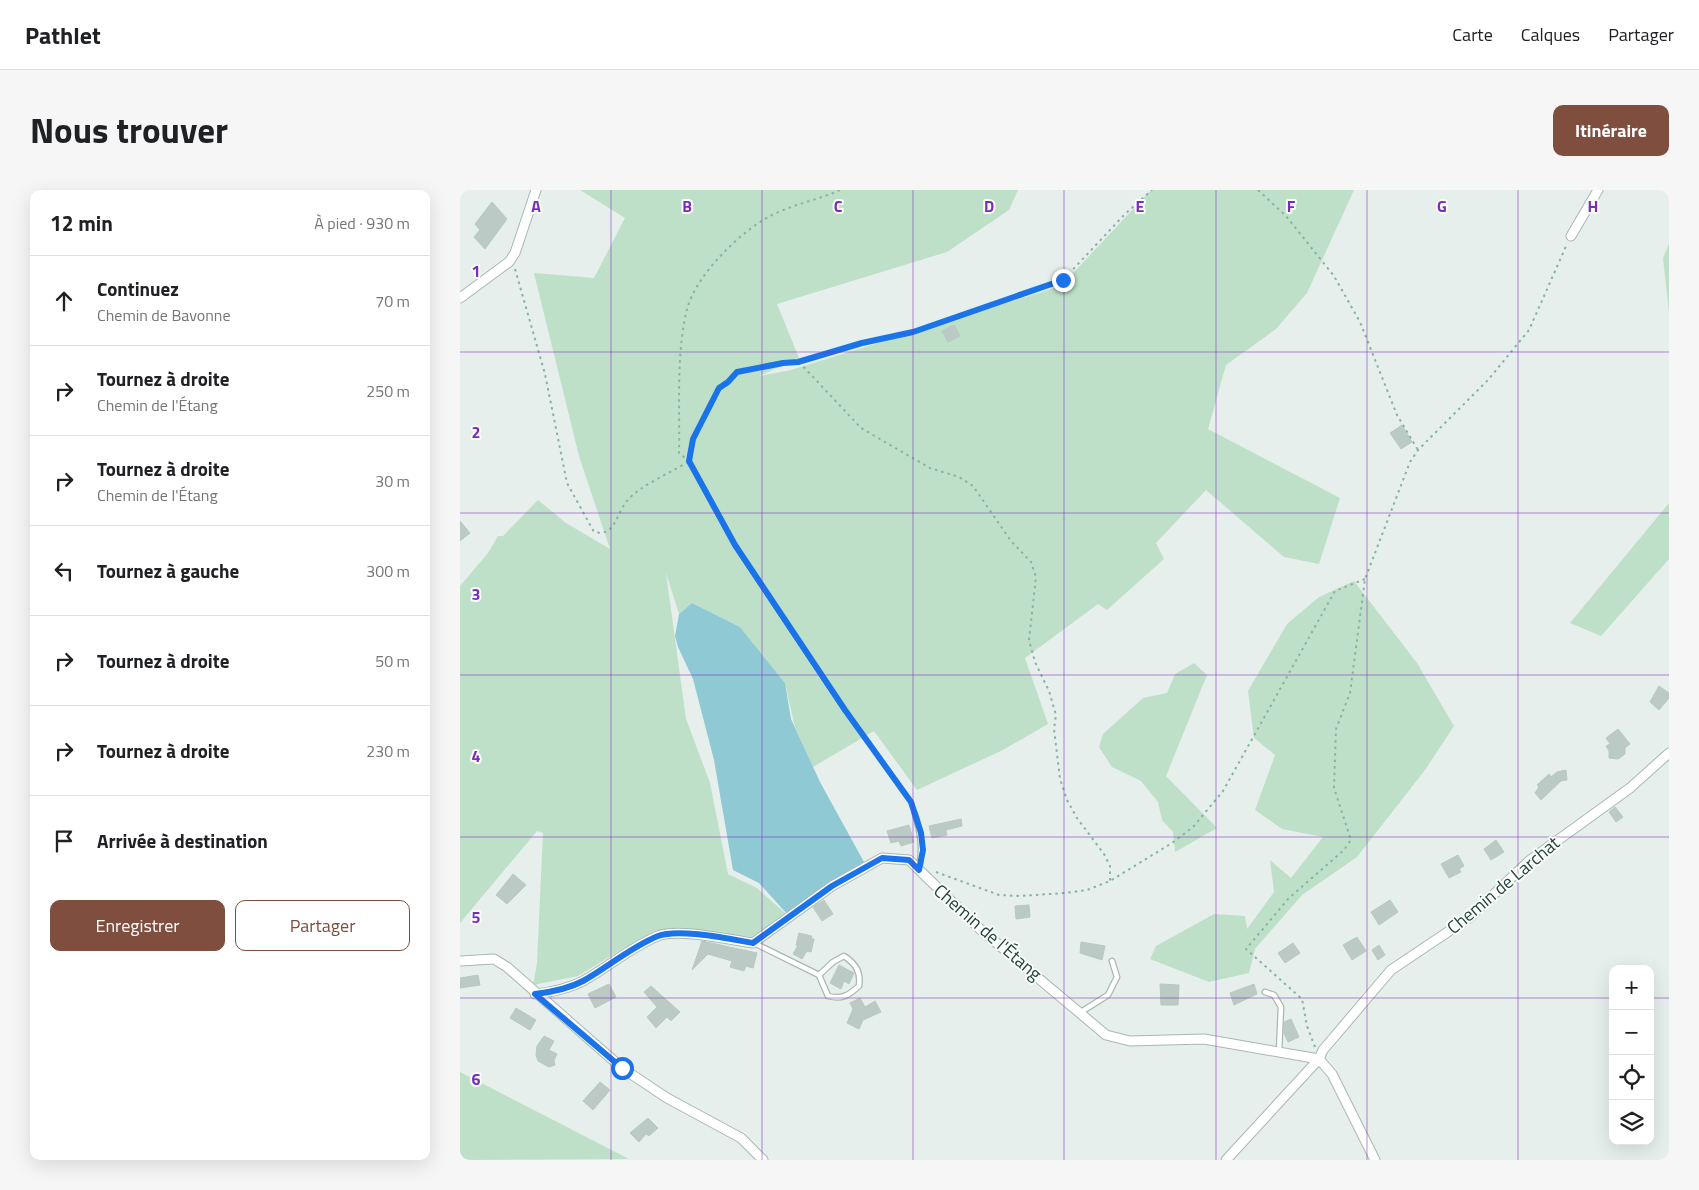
<!DOCTYPE html>
<html lang="fr">
<head>
<meta charset="utf-8">
<style>
	:root { --surface:#fff; --page:#f6f6f6; --text:#202124; --muted:#757577; --line:#e0e0e0; --accent:#7f4e3f }
	body { margin:0; font-family:"Titillium Web",sans-serif; background:var(--page); color:var(--text) }
	.controls { position:absolute; right:15px; bottom:15px; display:grid; overflow:hidden; border-radius:10px; box-shadow:0 5px 20px #0002 }
	.controls button { width:45px; height:45px; display:grid; place-items:center; padding:0; border:0; border-bottom:1px solid var(--line); background:var(--surface); color:var(--text); font:25px sans-serif }
	.stop { position:absolute; width:15px; height:15px; margin:-11px; border:4px solid #1a73e8; border-radius:50%; background:#fff }
	.stop.end { background:#1a73e8; border-color:#fff; box-shadow:0 1px 5px #0008 }
	.list { margin:0; padding:0; list-style:none }
	h2 { display:flex; justify-content:space-between; align-items:center; height:65px; margin:0; padding:0 20px; font-size:21px }
	h2 small { font-size:16px; font-weight:400; color:var(--muted) }
	.list li { display:grid; grid-template-columns:32px 1fr auto; gap:15px; align-items:center; box-sizing:border-box; height:90px; padding:0 20px; border-top:1px solid var(--line) }
	.list b { display:block; font-size:19px; white-space:nowrap }
	.list p { margin:0; font-size:16px; white-space:nowrap; color:var(--muted) }
	.list em { font-size:16px; font-style:normal; color:var(--muted) }
	.actions { display:flex; gap:10px; padding:15px 20px }
	.actions a { flex:1; padding:11px 0; border:1px solid var(--accent); border-radius:10px; text-align:center; font-size:18px; color:var(--accent) }
	.actions .main { background:var(--accent); color:#fff }
	.icon { flex:none; width:28px; height:28px; fill:none; stroke:currentColor; stroke-width:2; stroke-linecap:round; stroke-linejoin:round }
	.map { position:relative; flex:none; width:1209px; height:970px; overflow:hidden; border-radius:10px }
	header { display:flex; align-items:center; gap:30px; box-sizing:border-box; height:70px; padding:0 25px; background:var(--surface); border-bottom:1px solid var(--line) }
	header strong { font-size:24px }
	nav { display:flex; gap:28px; margin-inline-start:auto; font-size:18px }
	.intro { display:flex; align-items:center; justify-content:space-between; box-sizing:border-box; height:120px; padding:0 30px }
	h1 { margin:0; font-size:35px }
	.button { padding:12px 22px; border-radius:10px; background:var(--accent); color:#fff; font-size:18px; font-weight:700 }
	main { display:flex; gap:30px; padding:0 30px }
	aside { flex:1; background:var(--surface); border-radius:10px; box-shadow:0 5px 20px #0002 }
	.map>svg:first-child { display:block }
</style>
</head>
<body>
<header>
<strong>Pathlet</strong>
<nav><a>Carte</a><a>Calques</a><a>Partager</a></nav>
</header>
<div class="intro"><h1>Nous trouver</h1><a class="button">Itinéraire</a></div>
<main>
<aside>
<h2>12 min<small>À pied · 930 m</small></h2>
<ul class="list">
<li><svg class="icon" aria-label="ahead" viewBox="0 0 24 24"><path d="M12 20V5M6 11l6-6 6 6"/></svg><div><b>Continuez</b><p>Chemin de Bavonne</p></div><em>70 m</em></li>
<li><svg class="icon" aria-label="right" viewBox="0 0 24 24"><path d="M7 20v-9h11M14 6l5 5-5 5"/></svg><div><b>Tournez à droite</b><p>Chemin de l'Étang</p></div><em>250 m</em></li>
<li><svg class="icon" aria-label="right" viewBox="0 0 24 24"><path d="M7 20v-9h11M14 6l5 5-5 5"/></svg><div><b>Tournez à droite</b><p>Chemin de l'Étang</p></div><em>30 m</em></li>
<li><svg class="icon" aria-label="left" viewBox="0 0 24 24"><path d="M17 20v-9H6M10 6l-5 5 5 5"/></svg><div><b>Tournez à gauche</b></div><em>300 m</em></li>
<li><svg class="icon" aria-label="right" viewBox="0 0 24 24"><path d="M7 20v-9h11M14 6l5 5-5 5"/></svg><div><b>Tournez à droite</b></div><em>50 m</em></li>
<li><svg class="icon" aria-label="right" viewBox="0 0 24 24"><path d="M7 20v-9h11M14 6l5 5-5 5"/></svg><div><b>Tournez à droite</b></div><em>230 m</em></li>
<li><svg class="icon" aria-label="arrive" viewBox="0 0 24 24"><path d="M6 21V4h12l-3 4 3 4H6"/></svg><div><b>Arrivée à destination</b></div></li>
</ul>
<div class="actions"><a class="main">Enregistrer</a><a>Partager</a></div>
</aside>
<div class="map">
<svg width="1209" height="970" viewBox="0 0 1209 970">
	<rect width="100%" height="100%" fill="#e6efeb"/>
	<!-- green -->
	<g fill="#bfe0c8">
		<path d="M120,0h438l-9,20 -62,42 -170,52 22,54 -40,18 32,-6 270,-84 90,-96h203l-47,103 -31,36 -50,36 -18,64 132,69 -21,66 -35,-7 -78,-67 -50,53 8,16 -57,51 -9,-6 -73,54 23,66 -45,26 -86,40 -43,-59 -61,36 -18,-40 -10,-44 -45,-56 -48,-24 -13,11 -13,-41 20,146 24,64 18,91 29,14 28,25 -32,24 -85,-7 -44,18 -46,28 -45,9 4,-22 6,-130 -6,-2 -77,92v-337l28,-33 10,-17h5l35,-36 28,23 44,26 -31,-93 -45,-183 60,5 31,-60z"/>
		<path d="M1209,54v68l-6,-54z"/>
		<path d="M1209,313v56l-68,77 -31,-13z"/>
		<path d="M894,391l63,82 37,63 -29,44 -68,87 -55,38 -47,54 -6,24 -40,9 -59,-23 6,-13 58,-32 31,2 2,13 27,-37 -4,-32 21,18 32,-41 -41,-8 -27,-19 20,-55 -21,-17 -6,-47 39,-67 32,-27z"/>
		<path d="M734,473l13,12 -41,101 51,52 -42,24 -2,-20 -11,-12 -4,-18 -17,-21 -29,-14 -13,-20 4,-13 40,-36 24,-5 8,-19z"/>
		<path d="M0,882l169,87 -169,1z"/>
	</g>
	<!-- water -->
	<path fill="#8ec9d4" d="M232,413l48,24 45,56 6,36 29,63 44,80 -76,53 -29,-32 -26,-13 -19,-110 -21,-81 -15,-32 -3,-11 4,-22z"/>
	<!-- building -->
	<g fill="#bbcac4" stroke="#b8c9c2">
		<path d="M32,12l15,17 -22,30 -11,-12 6,-7 -5,-6z"/>
		<path d="M494,135l6,11 -12,6 -6,-11z"/>
		<path d="M942,235l10,17 -11,7 -11,-16z"/>
		<path d="M0,331l10,12 -10,8z"/>
		<path d="M1199,496l10,7v5l-10,12 -9,-8z"/>
		<path d="M1158,539l12,15 -5,4v6l-7,5 -9,-1v-7l-3,-5 4,-2 -4,-6z"/>
		<path d="M1106,580l1,10 -6,1 -20,19 -6,-7 4,-6 -2,-2 12,-11 2,3 6,-5z"/>
		<path d="M1155,617l8,10 -7,5 -7,-10z"/>
		<path d="M501,629l1,7 -16,4 1,5 -15,3 -3,-12z"/>
		<path d="M449,635l5,17 -13,4 -2,-5 -8,2 -4,-12z"/>
		<path d="M1036,650l8,12 -13,8 -7,-11z"/>
		<path d="M998,665l6,11 -5,3 2,3 -12,6 -8,-14z"/>
		<path d="M53,684l13,11 -19,19 -11,-9z"/>
		<path d="M364,710l9,14 -11,7 -9,-14z"/>
		<path d="M930,710l8,12 -19,13 -8,-13z"/>
		<path d="M569,715l1,12 -14,2 -1,-13z"/>
		<path d="M339,743l13,3 -1,3h3l-3,13 -4,-1 -5,8 -9,-5 5,-9h-2z"/>
		<path d="M897,747l9,14 -14,9 -9,-15z"/>
		<path d="M242,751l55,12 -4,15 -7,-2 -2,5 -14,-4 2,-6 -24,-7 -16,16z"/>
		<path d="M621,752l24,4 -3,14 -22,-7z"/>
		<path d="M833,753l7,10 -15,10 -7,-10z"/>
		<path d="M919,755l6,10 -7,5 -6,-10z"/>
		<path d="M379,775l15,8 -5,11 -5,-3 -3,8 -11,-6z"/>
		<path d="M18,785l2,10 -20,3v-10z"/>
		<path d="M149,794l7,13 -21,11 -7,-14z"/>
		<path d="M700,794l19,1 -1,20h-17z"/>
		<path d="M794,794l3,10 -23,11 -4,-12z"/>
		<path d="M191,796l29,26 -9,9 -4,-4 -11,11 -9,-11 10,-10 -13,-15z"/>
		<path d="M400,808l5,9 10,-6 6,11 -18,8 -4,9 -12,-6 6,-14 -3,-6z"/>
		<path d="M56,818l20,12 -6,10 -20,-12z"/>
		<path d="M831,829l8,18 -11,5 -4,-9v-11z"/>
		<path d="M84,846l10,5 -5,9 8,4 -3,6 1,5 -6,2 -11,-6 -2,-6 1,-9z"/>
		<path d="M140,892l10,8 -17,20 -10,-9z"/>
		<path d="M188,928l10,10 -9,8 -3,-2 -7,8 -9,-9z"/>
	</g>
	<g fill="none" stroke-linecap="round" stroke-linejoin="round">
		<!-- service casing -->
		<g stroke="#a8b8b2" stroke-width="7">
			<g id="service">
				<path d="M455,624c6,20 8,34 4,55"/>
				<path d="M294,753l65,32 9,21c14,4 21,-1 31,-10 2,-14 -3,-22 -15,-30l-11,6 -14,13"/>
				<path d="M805,802l9,3 7,12 -2,45"/>
				<path d="M621,822l27,-17 9,-18 -5,-16"/>
			</g>
		</g>
		<!-- minor casing -->
		<g stroke="#a8b8b2" stroke-width="11">
			<g id="minor">
				<path d="M1111,46l27,-46"/>
				<path d="M0,108l49,-36 6,-9 21,-63"/>
				<path d="M0,771l34,-2 13,8 115,101 45,30 74,40 22,22"/>
				<path d="M75,804c17,-2 33,-5 48,-13 25,-14 48,-34 75,-45 20,-8 72,4 95,7l79,-57 50,-28 27,2 71,69 126,106 24,6 74,-2 115,20"/>
				<path d="M859,869l13,15 43,86"/>
				<path d="M766,970l93,-101 4,-9 68,-80 79,-53 59,-56 101,-73 39,-35"/>
			</g>
		</g>
		<!-- path -->
		<g stroke="#86b3a5" stroke-width="2" stroke-dasharray="2.5 4" stroke-linecap="butt">
			<path d="M380,0c-24,11 -52,15 -75,29 -29,17 -69,57 -78,90 -11,44 -7,99 -8,144l10,8 46,84 178,262"/>
			<path d="M798,0l28,26 48,60 26,46 37,93 21,35"/>
			<path d="M55,79l30,105 22,109 27,49c22,5 21,-17 33,-31 13,-16 44,-28 62,-40l4,-22 26,-51 18,-15 46,-10 16,-1 63,-19 51,-11 150,-52 62,-66 27,-24"/>
			<path d="M339,172l62,66 69,40 29,9 14,9 38,55 20,21 5,15 -7,63 6,22 14,29 7,24 -2,14 6,50 7,21 10,18 27,36 6,12v15"/>
			<path d="M476,682l63,23 20,1 46,-3 22,-3 23,-9 62,-38 21,-16 30,-36 112,-200 30,-12"/>
			<path d="M855,857l-8,-21 -5,-27 -56,-50 43,-51 55,-48 7,-10 -17,-52 2,-59 14,-36 15,-114 45,-117 8,-12 70,-70 41,-50 38,-86"/>
		</g>
		<!-- service -->
		<use href="#service" stroke="#fff" stroke-width="4.5"/>
		<!-- minor -->
		<use href="#minor" stroke="#fff" stroke-width="9"/>
	</g>
	<g fill="none" stroke-linecap="round" stroke-linejoin="round">
		<!-- route -->
		<path stroke="#1a73e8" stroke-width="6" d="M162,878l-87,-74c17,-2 33,-5 48,-13 25,-14 48,-34 75,-45 20,-8 72,3 95,7l79,-57 50,-28 27,2 10,10 4,-20 -2,-17 -10,-31 -66,-92 -110,-165 -46,-84 4,-22 26,-51 9,-6 9,-10 46,-9 15,-1 64,-19 51,-11 150,-52"/>
	</g>
	<!-- grid -->
	<path fill="none" stroke="#7b2cbf" stroke-width="1" stroke-opacity="0.55" d="M151,0v970M302,0v970M453,0v970M604,0v970M756,0v970M907,0v970M1058,0v970M0,162h1209M0,323h1209M0,485h1209M0,647h1209M0,808h1153M1190,808h19"/>
	<g text-anchor="middle" dominant-baseline="central" stroke-width="4" stroke-linejoin="round" paint-order="stroke">
		<!-- street labels -->
		<g font-size="18" fill="#24423a" stroke="#f7fbf9">
			<text transform="translate(1043 695) rotate(-40)">Chemin de Larchat</text>
			<text transform="translate(528 742) rotate(41)">Chemin de l'Étang</text>
		</g>
	</g>
	<g font-size="16" text-anchor="middle" font-weight="bold" fill="#7b2cbf" stroke="#f7fbf9" stroke-width="4" stroke-linejoin="round" paint-order="stroke">
		<text x="76" y="22">A</text>
		<text x="227" y="22">B</text>
		<text x="378" y="22">C</text>
		<text x="529" y="22">D</text>
		<text x="680" y="22">E</text>
		<text x="831" y="22">F</text>
		<text x="982" y="22">G</text>
		<text x="1133" y="22">H</text>
		<text x="16" y="87">1</text>
		<text x="16" y="248">2</text>
		<text x="16" y="410">3</text>
		<text x="16" y="572">4</text>
		<text x="16" y="733">5</text>
		<text x="16" y="895">6</text>
	</g>
</svg>
<div class="controls">
<button>+</button>
<button>−</button>
<button><svg class="icon" aria-label="locate" viewBox="0 0 24 24"><circle cx="12" cy="12" r="6"/><path d="M12 2v4M12 18v4M2 12h4M18 12h4"/></svg></button>
<button><svg class="icon" aria-label="layers" viewBox="0 0 24 24"><path d="M12 4l9 5-9 5-9-5zM3 14l9 5 9-5"/></svg></button>
</div>
<div class="stop" style="left:162px;top:878px"></div>
<div class="stop end" style="left:603px;top:90px"></div>
</div>
</main>
</body>
</html>
